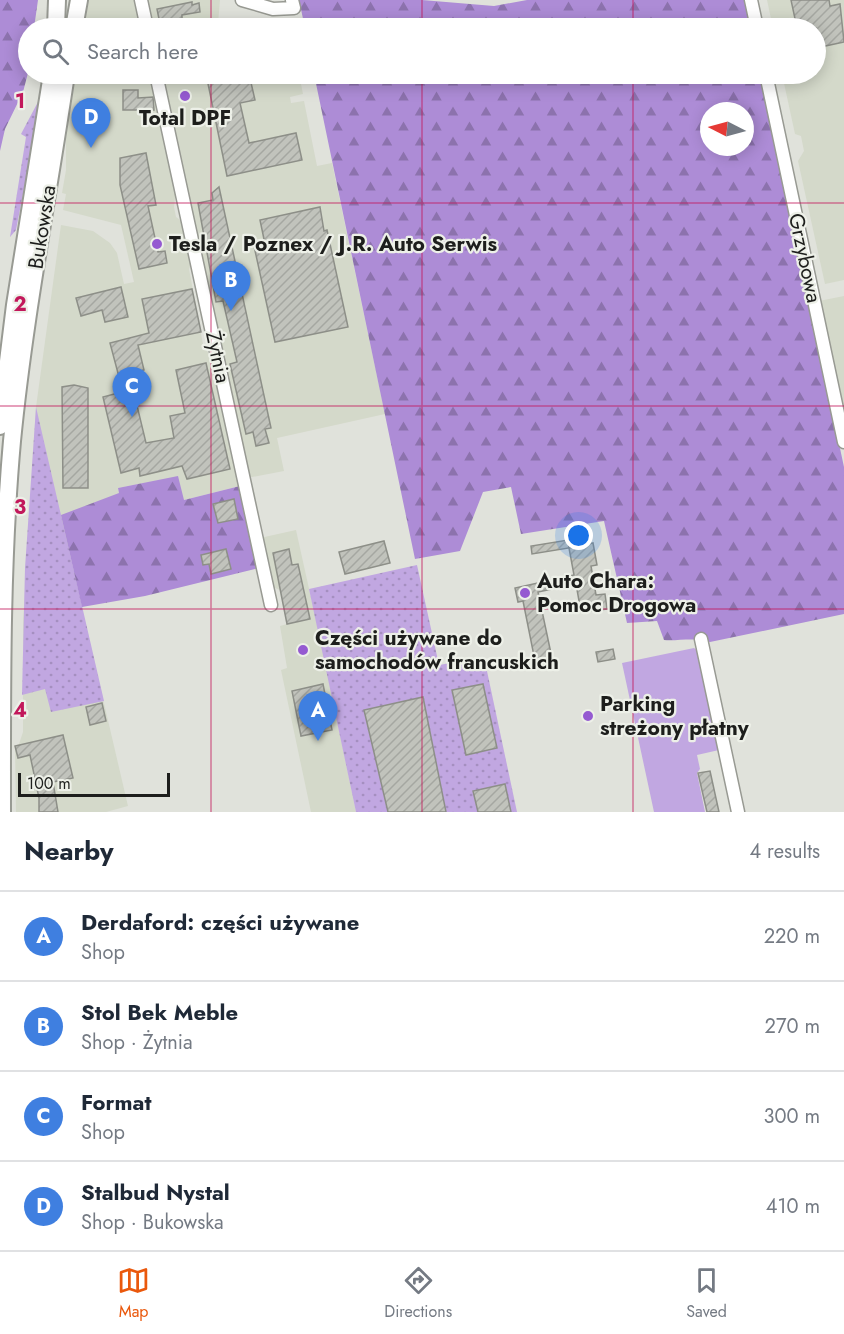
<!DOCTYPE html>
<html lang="en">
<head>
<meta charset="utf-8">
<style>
	:root { --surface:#fff; --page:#f6f6f7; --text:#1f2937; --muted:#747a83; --line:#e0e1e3; --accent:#ea580c }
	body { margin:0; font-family:Jost,sans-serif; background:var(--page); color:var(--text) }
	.compass { position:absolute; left:700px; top:102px; width:54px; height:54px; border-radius:50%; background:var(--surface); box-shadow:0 3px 15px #0003; rotate:276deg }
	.scale { position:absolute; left:18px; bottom:15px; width:152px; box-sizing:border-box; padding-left:6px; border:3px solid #1d1e1c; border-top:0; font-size:16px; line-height:21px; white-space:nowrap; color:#1d1e1c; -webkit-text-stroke:4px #edf0e8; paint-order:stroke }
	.you { position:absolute; left:579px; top:536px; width:21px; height:21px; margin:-15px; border:4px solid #fff; border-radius:50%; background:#1a73e8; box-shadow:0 0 0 9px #1a73e833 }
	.badge { display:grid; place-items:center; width:39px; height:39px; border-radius:50%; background:var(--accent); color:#fff; font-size:20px; font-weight:700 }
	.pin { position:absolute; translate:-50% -50px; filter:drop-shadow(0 2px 3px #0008) }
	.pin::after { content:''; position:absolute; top:32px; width:21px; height:18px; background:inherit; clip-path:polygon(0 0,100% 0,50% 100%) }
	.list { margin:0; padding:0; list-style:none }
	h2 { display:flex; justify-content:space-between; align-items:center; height:78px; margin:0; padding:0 24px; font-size:26px }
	h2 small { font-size:20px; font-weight:400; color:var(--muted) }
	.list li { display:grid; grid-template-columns:39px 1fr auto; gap:18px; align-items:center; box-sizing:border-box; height:90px; padding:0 24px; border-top:2px solid var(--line) }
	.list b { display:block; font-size:22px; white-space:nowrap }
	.list p { margin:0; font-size:20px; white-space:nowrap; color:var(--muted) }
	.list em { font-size:20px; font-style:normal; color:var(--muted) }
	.icon { flex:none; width:33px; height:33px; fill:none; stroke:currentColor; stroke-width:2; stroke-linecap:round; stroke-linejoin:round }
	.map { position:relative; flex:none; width:844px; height:812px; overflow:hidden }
	.search { position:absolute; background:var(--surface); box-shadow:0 3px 15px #0003; left:18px; right:18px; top:18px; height:66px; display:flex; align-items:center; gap:15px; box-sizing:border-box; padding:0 21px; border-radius:33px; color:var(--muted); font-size:22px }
	.sheet { height:438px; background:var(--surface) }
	nav { display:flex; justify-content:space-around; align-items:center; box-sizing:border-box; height:84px; border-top:2px solid var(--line); background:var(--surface); font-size:16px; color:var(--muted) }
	nav a { display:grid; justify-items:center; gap:3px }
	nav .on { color:var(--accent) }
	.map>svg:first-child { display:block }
</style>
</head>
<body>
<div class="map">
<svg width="844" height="812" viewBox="0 0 844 812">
	<defs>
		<pattern id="grass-dots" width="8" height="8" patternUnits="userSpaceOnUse" patternTransform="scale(1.5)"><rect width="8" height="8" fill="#c1a7e1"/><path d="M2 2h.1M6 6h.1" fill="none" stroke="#a58fc0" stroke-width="1.8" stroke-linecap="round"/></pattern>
		<pattern id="forest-firs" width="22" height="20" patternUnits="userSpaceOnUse" patternTransform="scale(1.5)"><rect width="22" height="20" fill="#ad8cd6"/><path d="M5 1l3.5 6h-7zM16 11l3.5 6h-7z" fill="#8c72ad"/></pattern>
		<pattern id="building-hatch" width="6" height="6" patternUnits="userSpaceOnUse" patternTransform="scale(1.5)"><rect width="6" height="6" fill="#c1c3bc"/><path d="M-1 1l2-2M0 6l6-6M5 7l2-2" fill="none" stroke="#a5a7a1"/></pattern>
	</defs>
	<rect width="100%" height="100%" fill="#e0e2db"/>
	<!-- built -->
	<g fill="#d4d9ca">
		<path d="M89,0h46l6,28h-57z"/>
		<path d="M145,0h75l-2,24 38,4h-105z"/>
		<path d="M767,0h77v280l-19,4 -27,-123 6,-10 -3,-15 -6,-2 -13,-60h34v-46h-43z"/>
		<path d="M76,74h64v3l13,-3 4,42 6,4 13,69 -2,18 2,10 8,6 8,39 -3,7 14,75 10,17 27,125 -56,14 -24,-20 -42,8 1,5 -51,56 60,257 -22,6h-90l-1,-66 4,-2 4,-12v-109l13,-216 25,-182 32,6 17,12 7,10 7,31 10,-2 -13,-57 -58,-15 3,-16 -4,-1 4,-23v-32z"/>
		<path d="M160,74h139l4,20 -13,3 1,6 13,-2 13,65 15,-3 53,251 -108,24 7,33 -37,7z"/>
		<path d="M844,296v116l-25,-111z"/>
		<path d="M296,530l29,131 31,151h-45l-30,-142 6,-2 -7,-42 7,-2 -7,-34 -10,-4 -6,-31 1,-11 -5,-6z"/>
	</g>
	<!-- grass -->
	<g fill="url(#grass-dots)">
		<path d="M39,100l2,1 -25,129 -6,7 16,-100 -5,-3z"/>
		<path d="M36,407l68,294 -53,11 -6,-23 -23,6 3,-127z"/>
		<path d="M417,565l22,100 45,-8 33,155h-161l-47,-223z"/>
	</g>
	<!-- forest -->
	<g fill="url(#forest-firs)" fill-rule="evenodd">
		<path d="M0,0h38l-4,28h-6v45l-5,19 -18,37 -5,22z"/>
		<path d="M299,0h123l72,6 33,-6h217l6,28h-445z"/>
		<path d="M314,74h446l84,393v147l-134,28c-15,-5 -31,-1 -46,-2l-7,-19 -30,2 -23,-102 -83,13 -10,-47 -28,5 -23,59 -45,8zM709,111h36v36h-36z"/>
		<path d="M178,476l6,24 56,-14 19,82 -114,28 -63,11 -21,-92 58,-22 -1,-5z"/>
	</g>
	<!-- garden -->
	<path fill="#c1a7e1" d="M694,648l4,3 21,99 -22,5 3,14 -3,4 8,39h-51l-32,-149z"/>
	<!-- building -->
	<g fill="url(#building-hatch)" stroke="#8d8f88" stroke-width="1.5">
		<path d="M791,0h38l1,6 10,-2 4,38 -28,6v-20h-19z"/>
		<path d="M192,2v3l7,-2 1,9 -18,3v4l-22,5 -3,-15z"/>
		<path d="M206,74h43l6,26 -15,3 9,40 47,-10 6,27 -75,16z"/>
		<path d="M123,90h15v8l15,-1 1,13h-31z"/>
		<path d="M146,153l10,52 -8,1 10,46 7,-1 2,12 -28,6 -19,-84v-27z"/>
		<path d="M219,187l52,241 -6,1 4,14 -13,3 -3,-14 -7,2 -16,-70 7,-2 -14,-61 -7,1 -18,-99 15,-3 -1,-7z"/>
		<path d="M320,207l4,24 3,-1 21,97 -73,15 -21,-96 11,-2 -5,-24z"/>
		<path d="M121,287l7,30 -23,5 -3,-12 -21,6 -5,-18z"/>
		<path d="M192,289l9,43 -63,13 6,25 -25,7 -9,-34 39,-10 -7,-34z"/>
		<path d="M206,363l24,106 -43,10 -5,-13 -42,10 -1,-8 -18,5 -18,-76 30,-8 13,54 28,-5 -4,-22 15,-3 -9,-43z"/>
		<path d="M74,385l14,3v100h-25l-1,-101z"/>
		<path d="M234,499l4,20 -20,4 -5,-19z"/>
		<path d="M568,540l1,8 -37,6 -1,-8z"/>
		<path d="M384,541l6,22 -45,11 -6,-22z"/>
		<path d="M593,543l4,22 -6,1 5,29 9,-1 2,15 -26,3 -5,-28 -38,8 15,71 -17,3 -13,-65 -5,1 -3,-14 59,-13 -5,-27z"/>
		<path d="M226,549l5,20 -20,5 -2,-10 -6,1 -2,-10z"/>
		<path d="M289,549l3,16 6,-1 12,55 -23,5 -14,-71z"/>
		<path d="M613,649l2,10 -17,3 -2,-10z"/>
		<path d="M323,684l9,46 -31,6 -9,-45z"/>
		<path d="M483,684l14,64 -31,7 -14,-65z"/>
		<path d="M423,697l23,115h-58l-24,-102z"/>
		<path d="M102,703l4,18 -16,4 -4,-18z"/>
		<path d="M63,735l10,43 -20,4 5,30h-19v-14l-9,-43 -12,3 -3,-12z"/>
		<path d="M710,771l9,41h-12l-9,-39z"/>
		<path d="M505,784l6,28h-33l-5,-21z"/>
	</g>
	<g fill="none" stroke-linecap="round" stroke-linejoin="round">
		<!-- minor casing -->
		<g stroke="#989a93" stroke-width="15">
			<g id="minor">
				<path d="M141,0l6,28"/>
				<path d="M242,0l31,9 21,-1 -2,-8"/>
				<path d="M751,0l6,28"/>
				<path d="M156,74l115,531"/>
				<path d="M766,74l78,368"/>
				<path d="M701,639l37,173"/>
			</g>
		</g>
		<!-- secondary casing -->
		<g stroke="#989a93" stroke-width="20">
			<g id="secondary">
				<path d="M56,28l1,-28"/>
				<path d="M74,28l5,-28"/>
				<path d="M0,426l15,-121 37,-231"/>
				<path d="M2,812c0,-124 -1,-248 10,-371 12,-123 36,-245 54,-367"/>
			</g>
		</g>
		<!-- minor -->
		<use href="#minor" stroke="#fff" stroke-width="12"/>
		<!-- secondary -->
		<use href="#secondary" stroke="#fff" stroke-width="16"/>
	</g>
	<!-- grid -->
	<path fill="none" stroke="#c2185b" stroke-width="1.5" stroke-opacity="0.55" d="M211,0v28M422,0v28M633,0v28M211,74v738M422,74v738M633,74v738M0,203h844M0,406h844M0,609h844"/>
	<!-- markers -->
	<g fill="#955ad1" stroke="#edf0e8" stroke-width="2">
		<circle cx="185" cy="96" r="6"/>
		<circle cx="157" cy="244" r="6"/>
		<circle cx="525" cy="593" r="6"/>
		<circle cx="303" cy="650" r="6"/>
		<circle cx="588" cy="716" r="6"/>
	</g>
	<g text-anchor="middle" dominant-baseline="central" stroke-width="4.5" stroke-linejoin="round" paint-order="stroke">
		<!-- poi labels -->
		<g font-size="21" font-weight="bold" fill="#1d1e1c" stroke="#edf0e8" text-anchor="start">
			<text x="185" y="118" text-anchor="middle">Total DPF</text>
			<text x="169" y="244">Tesla / Poznex / J.R. Auto Serwis</text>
			<text x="537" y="581">Auto Chara:<tspan x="537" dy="24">Pomoc Drogowa</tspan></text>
			<text x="315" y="638">Części używane do<tspan x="315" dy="24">samochodów francuskich</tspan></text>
			<text x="600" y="704">Parking<tspan x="600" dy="24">streżony płatny</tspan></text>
		</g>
		<!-- street labels -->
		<g font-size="21" fill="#1d1e1c" stroke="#edf0e8">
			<text transform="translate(42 227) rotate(-81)">Bukowska</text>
			<text transform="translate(805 258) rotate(78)">Grzybowa</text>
			<text transform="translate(218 357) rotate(78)">Żytnia</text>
		</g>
	</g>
	<g font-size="20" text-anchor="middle" font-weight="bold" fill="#c2185b" stroke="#edf0e8" stroke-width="4.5" stroke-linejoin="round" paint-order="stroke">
		<text x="20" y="108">1</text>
		<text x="20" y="311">2</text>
		<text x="20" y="514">3</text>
		<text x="20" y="717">4</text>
	</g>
</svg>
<svg class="compass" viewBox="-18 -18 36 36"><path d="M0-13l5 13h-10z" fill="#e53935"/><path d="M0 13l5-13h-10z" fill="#747a83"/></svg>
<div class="scale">100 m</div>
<div class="you"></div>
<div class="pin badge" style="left:318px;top:741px;background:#3f7fe0">A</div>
<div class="pin badge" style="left:231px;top:311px;background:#3f7fe0">B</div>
<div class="pin badge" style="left:132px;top:417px;background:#3f7fe0">C</div>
<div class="pin badge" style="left:91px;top:148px;background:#3f7fe0">D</div>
<div class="search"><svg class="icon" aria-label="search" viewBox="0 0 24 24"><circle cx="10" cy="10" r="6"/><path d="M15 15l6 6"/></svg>Search here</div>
</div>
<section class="sheet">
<h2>Nearby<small>4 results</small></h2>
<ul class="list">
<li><span class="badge" style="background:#3f7fe0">A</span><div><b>Derdaford: części używane</b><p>Shop</p></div><em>220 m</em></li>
<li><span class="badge" style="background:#3f7fe0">B</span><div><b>Stol Bek Meble</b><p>Shop · Żytnia</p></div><em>270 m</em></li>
<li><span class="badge" style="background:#3f7fe0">C</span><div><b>Format</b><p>Shop</p></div><em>300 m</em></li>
<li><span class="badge" style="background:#3f7fe0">D</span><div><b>Stalbud Nystal</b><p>Shop · Bukowska</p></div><em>410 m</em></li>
</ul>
</section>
<nav>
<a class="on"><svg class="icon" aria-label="map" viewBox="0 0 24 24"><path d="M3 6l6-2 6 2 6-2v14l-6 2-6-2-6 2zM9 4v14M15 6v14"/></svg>Map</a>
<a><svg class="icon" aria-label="directions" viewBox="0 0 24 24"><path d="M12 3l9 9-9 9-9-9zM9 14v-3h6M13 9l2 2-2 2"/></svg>Directions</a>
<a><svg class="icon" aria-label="saved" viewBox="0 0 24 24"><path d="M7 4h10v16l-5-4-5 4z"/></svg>Saved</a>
</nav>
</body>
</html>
